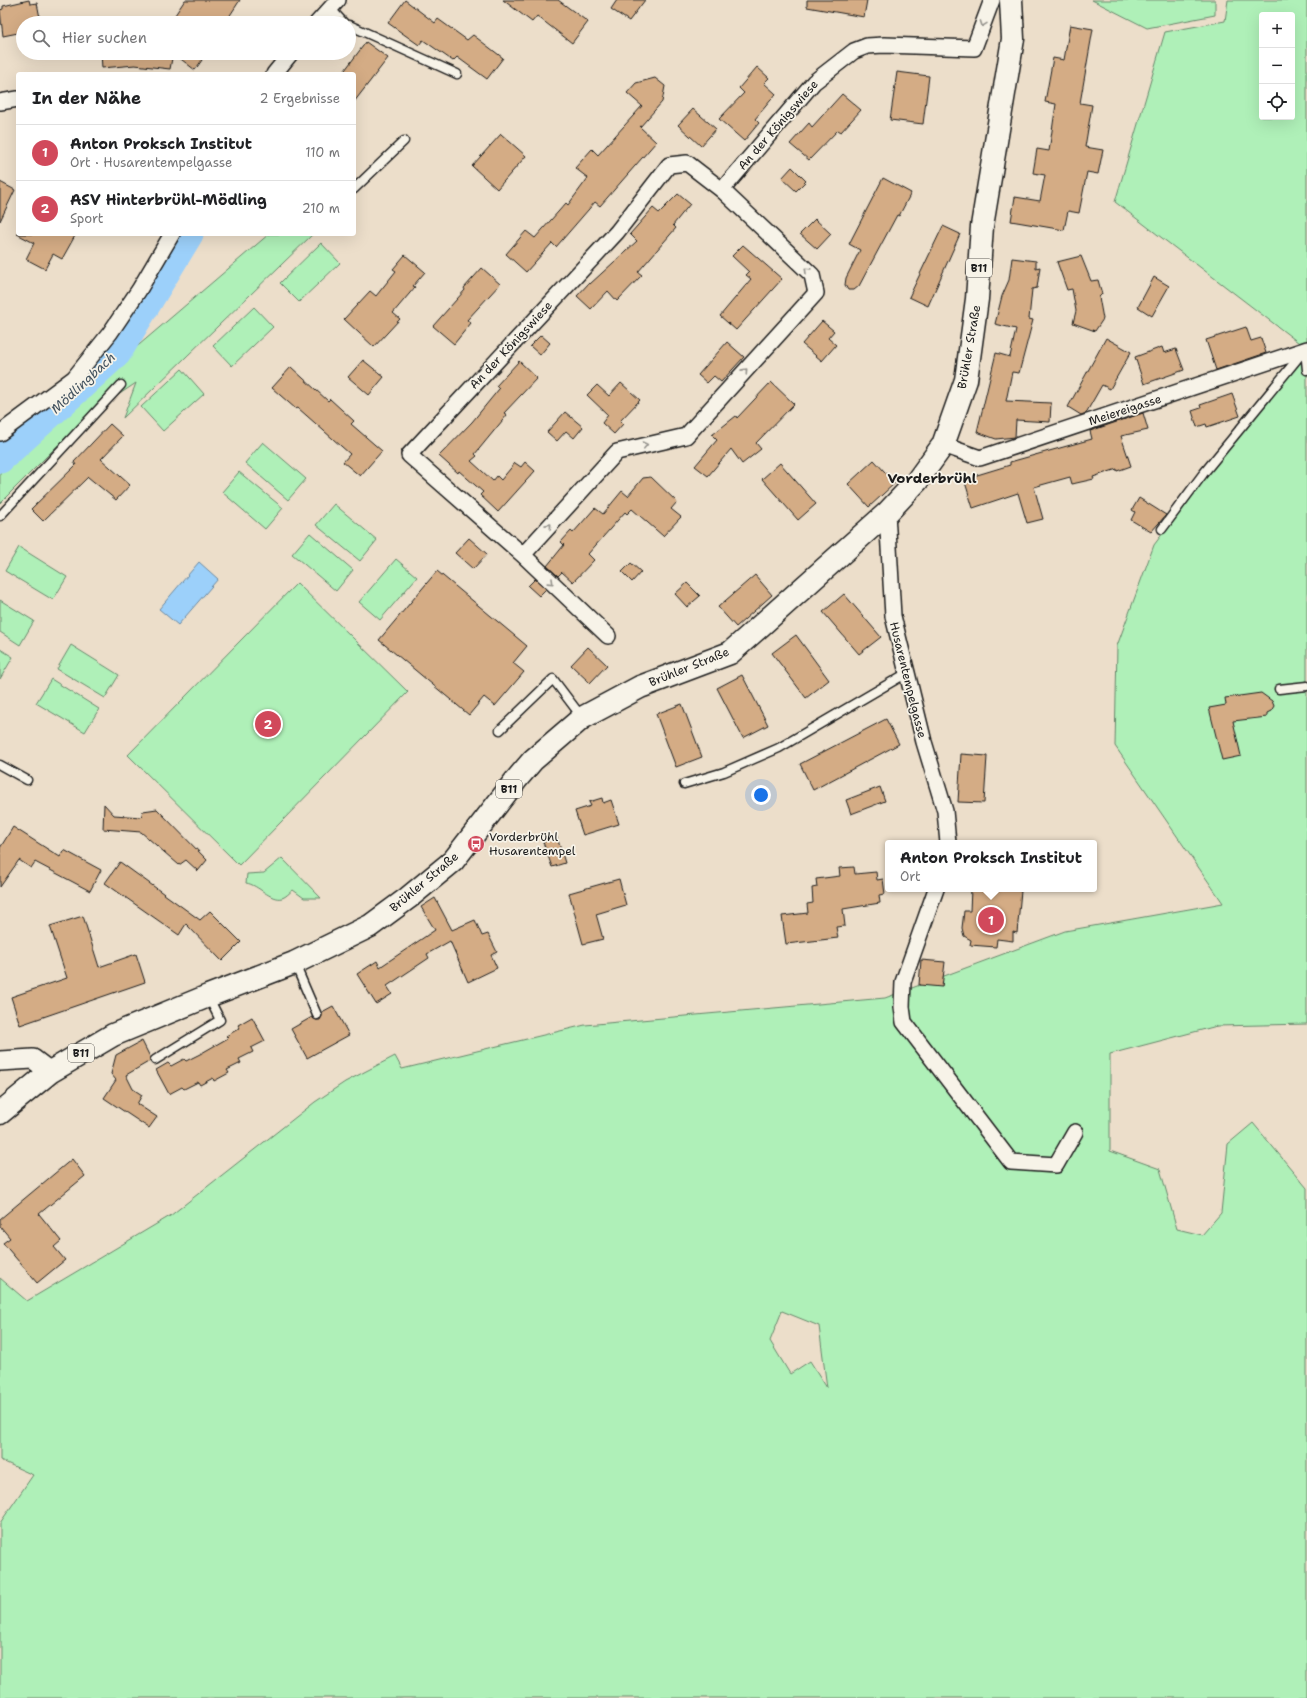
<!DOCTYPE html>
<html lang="de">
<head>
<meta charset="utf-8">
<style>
	:root { --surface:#fff; --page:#f6f6f6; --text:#202124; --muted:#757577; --line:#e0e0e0; --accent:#d1495b }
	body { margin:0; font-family:"Shantell Sans",sans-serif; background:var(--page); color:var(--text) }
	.controls { position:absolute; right:12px; top:12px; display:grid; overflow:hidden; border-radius:4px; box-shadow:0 4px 16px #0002 }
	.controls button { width:36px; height:36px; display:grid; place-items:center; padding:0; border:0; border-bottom:1px solid var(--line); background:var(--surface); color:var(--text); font:20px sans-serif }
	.you { position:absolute; left:761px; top:795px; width:14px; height:14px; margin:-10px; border:3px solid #fff; border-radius:50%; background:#1a73e8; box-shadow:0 0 0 6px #1a73e833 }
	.badge { display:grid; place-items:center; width:26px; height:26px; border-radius:50%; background:var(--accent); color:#fff; font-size:13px; font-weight:700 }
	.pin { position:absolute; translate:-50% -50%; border:2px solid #fff; box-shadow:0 1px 4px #0006 }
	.popup { position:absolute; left:885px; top:840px; width:212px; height:52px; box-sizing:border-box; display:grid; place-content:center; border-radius:4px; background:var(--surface); filter:drop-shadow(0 1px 3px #0005); font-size:13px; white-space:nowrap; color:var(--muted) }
	.popup b { font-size:15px; color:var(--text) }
	.popup::after { content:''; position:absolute; left:50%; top:100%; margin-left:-8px; border:8px solid transparent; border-top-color:var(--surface) }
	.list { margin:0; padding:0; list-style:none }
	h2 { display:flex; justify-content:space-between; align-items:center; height:52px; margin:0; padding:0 16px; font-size:17px }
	h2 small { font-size:13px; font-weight:400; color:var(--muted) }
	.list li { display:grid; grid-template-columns:26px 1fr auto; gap:12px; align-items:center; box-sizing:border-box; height:56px; padding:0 16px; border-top:1px solid var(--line) }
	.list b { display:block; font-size:15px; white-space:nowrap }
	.list p { margin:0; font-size:13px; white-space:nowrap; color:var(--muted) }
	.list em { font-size:13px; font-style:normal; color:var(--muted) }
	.icon { flex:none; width:22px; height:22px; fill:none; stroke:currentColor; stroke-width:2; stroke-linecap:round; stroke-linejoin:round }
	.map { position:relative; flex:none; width:1307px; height:1698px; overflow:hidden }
	.search { position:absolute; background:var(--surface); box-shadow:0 4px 16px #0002; left:16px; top:16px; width:340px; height:44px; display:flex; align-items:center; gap:10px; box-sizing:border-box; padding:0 14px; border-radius:22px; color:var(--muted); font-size:15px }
	.panel { position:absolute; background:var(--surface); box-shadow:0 4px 16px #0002; left:16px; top:72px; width:340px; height:164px; border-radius:4px }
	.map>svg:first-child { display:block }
</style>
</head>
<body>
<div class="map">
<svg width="1307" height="1698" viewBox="0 0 1307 1698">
	<rect width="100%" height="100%" fill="#ecdeca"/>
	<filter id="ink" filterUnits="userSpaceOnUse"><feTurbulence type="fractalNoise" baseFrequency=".025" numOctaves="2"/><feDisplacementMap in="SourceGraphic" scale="8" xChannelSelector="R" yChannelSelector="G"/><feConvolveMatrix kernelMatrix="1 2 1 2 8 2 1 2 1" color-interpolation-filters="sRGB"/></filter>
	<g filter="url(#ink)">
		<!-- green -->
		<g fill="#aff0b8" stroke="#66866a" fill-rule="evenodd">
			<path d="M1092,0h123v15l-68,13z"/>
			<path d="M1228,0h79v1024l-90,2 -107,28v97l50,18 17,60 25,6 19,-22 7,-69 25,-21 54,65v510h-1307v-175l33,-48 -33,-15v-182l27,23 143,-85 145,-114 30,-20 50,-26 7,13 183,-44 300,-27 180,-67 158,-28 -108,-157 2,-100 37,-101 149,-199 -188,-144 50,-170 60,-11zM1262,15h30v102h-30zM782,1311l37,15 8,62 -17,-27 -20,13 -20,-33z"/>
			<path d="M269,234h44l-190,184 13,-35 -49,33 -87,87v-49l112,-86z"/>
			<path d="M321,243l19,20 -41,39 -19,-19z"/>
			<path d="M254,307l19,20 -41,39 -19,-20z"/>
			<path d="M182,369l22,25 -41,37 -22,-24z"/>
			<path d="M263,442l43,37 -18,21 -43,-37z"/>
			<path d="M239,472l44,36 -18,21 -43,-37z"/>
			<path d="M334,504l43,36 -17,21 -44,-36z"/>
			<path d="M310,533l43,37 -17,21 -44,-37z"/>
			<path d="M19,547l48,30 -14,23 -48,-29z"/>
			<path d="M396,559l21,18 -37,43 -21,-18z"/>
			<path d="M297,583l111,109 -169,173 -111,-110z"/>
			<path d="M0,600l34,21 -14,24 -20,-13z"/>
			<path d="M71,645l48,30 -14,23 -48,-29z"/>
			<path d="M0,649l13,8 -13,22z"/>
			<path d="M51,679l48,30 -14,23 -49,-29z"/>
			<path d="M282,858l39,40h-17l-11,-8c-3,2 -7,7 -11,8 -12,3 -23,-13 -36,-15l1,-9 17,-1z"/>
		</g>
		<!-- water -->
		<path fill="#9cd0fa" stroke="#6988a1" d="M199,562l19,17 -40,46 -19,-16z"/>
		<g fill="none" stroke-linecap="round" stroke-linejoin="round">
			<!-- river -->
			<path stroke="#9cd0fa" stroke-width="29" d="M0,459l117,-106 72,-119"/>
		</g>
		<!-- building -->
		<g fill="#d4ac85" stroke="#1c1c1c">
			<path d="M29,0l1,4 7,-1 4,20h-18v9l-20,4 -3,-26 3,-1v-3z"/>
			<path d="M185,0h55l-15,23h-44l-8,-5z"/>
			<path d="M405,0l30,23 3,-4 29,21 6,-5 30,23 -16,21 -30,-22 -4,4 -30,-21 -4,5 -31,-22z"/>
			<path d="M503,0h55l30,22 -16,21 -35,-27 -5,6z"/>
			<path d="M617,0h28l-16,21 -18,-12z"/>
			<path d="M807,0h60l-3,17 -57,-10z"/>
			<path d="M1070,25l23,4 -13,74 12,2 -7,42 18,3 -5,24 -11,-2 -8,41 -11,-2 -4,19 -53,-9 4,-24 25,4 5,-26 -12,-2 4,-24 12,2 7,-47 -11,-2 8,-44 11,2z"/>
			<path d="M366,42l22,16 -34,44v-28h-12z"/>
			<path d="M101,53h92l9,7 -7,10 -22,-17 -3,16 -35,-4 -33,3z"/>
			<path d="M757,67l12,11 -5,5 12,11 -21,25 4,4 -15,18 -25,-22 25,-26 -5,-5z"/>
			<path d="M897,72l32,4 -6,48 -33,-4z"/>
			<path d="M655,78l10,8 -3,16 -22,25 16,15 -56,64 -5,-4 -39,45 -4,-4 -26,29 -20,-18 20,-23 9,7 31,-35 2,2 20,-27 -13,-10 17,-19 6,6 44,-49 -15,-13 9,-10z"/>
			<path d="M842,94l19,16 -20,22 -3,-2 -29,30 -19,-16 19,-21 3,4z"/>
			<path d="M693,109l23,20 -15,17 -23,-21z"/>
			<path d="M501,134l25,22 -29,33 -25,-23z"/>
			<path d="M792,167l14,14 -10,10 -14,-13z"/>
			<path d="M883,178l28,15 -12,23 -2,-1 -38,71 -5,4h-6l-3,-5 1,-7 14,-28 -11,-6z"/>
			<path d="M0,182l15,8 -15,31z"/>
			<path d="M678,194l12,10 -17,21 3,3 -38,44 4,3 -25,26 -9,-10 -17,18 -14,-13 12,-13 1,1 47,-43 -7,-7 23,-26 6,5z"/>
			<path d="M815,219l16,15 -14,15 -17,-15z"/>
			<path d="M943,226l17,8 -32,72 -19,-9z"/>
			<path d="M17,234h59l-14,25 -9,-5 -8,15 -19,-10 8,-16z"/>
			<path d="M743,245l39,34 -46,51 -16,-14 31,-37 -5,-4 3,-3 -17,-16z"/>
			<path d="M405,255l20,17 -12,14 2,1 -22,26 7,6 -26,28 -30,-28 26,-28 6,5 20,-25 -3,-2z"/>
			<path d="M1081,256l10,25 7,-1 4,14 -3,3 4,22 -8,12 -22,-8 3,-12 -4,-22 -5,1 -10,-28z"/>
			<path d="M1012,258l24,3v7l4,-1 -3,21 -5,1 -3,30 4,1 -14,53 -7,-1 -6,29 45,2 -1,19 -34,-2 -1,17 -19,2 -19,-7 19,-79 14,4 6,-28 -21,-5 7,-28 7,-16z"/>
			<path d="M482,268l18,16 -33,36 4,3 -17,21 -21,-18 32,-36 -1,-2z"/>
			<path d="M1154,277l15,9 -17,30 -14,-9z"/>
			<path d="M822,321l12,10 -6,7 8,7 -14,16 -20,-17z"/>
			<path d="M1246,327l5,14 10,-3 5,15 -50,17 -10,-30z"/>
			<path d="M541,335l9,8 -10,12 -10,-9z"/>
			<path d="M1106,338l25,14 -21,37 -8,-4 -16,28 -5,2 -13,-8z"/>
			<path d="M727,342l17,15 -23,25 -7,-6 -7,7 -9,-8z"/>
			<path d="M1162,347l2,6 12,-4 8,21 -40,14 -9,-27z"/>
			<path d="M363,360l21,17 -15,18 -21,-18z"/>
			<path d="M519,361l18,17 -33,35 3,2 -32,39 2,2 -6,5 22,20 4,-5 4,4 14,-17 6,4 4,-5 10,9 -37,41 -18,-17 3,-3 -24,-21 -1,2 -19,-17 33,-34 27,-33 -3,-3z"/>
			<path d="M291,367l37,34 2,-2 24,22 -3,3 31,27 -22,25 -17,-14 7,-8 -52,-46 -2,1 -24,-21z"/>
			<path d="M771,382l23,22 -38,39 5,6 -19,15 -11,-15 -23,27 -13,-10 22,-26 -5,-5 24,-19 1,2z"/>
			<path d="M621,383l19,17 -20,21 3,3 -9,10 -12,-11 6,-8 -21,-20 10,-10 12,11z"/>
			<path d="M1232,394l8,22 -33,11 -1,-3 -9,3 -5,-16 9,-3 -1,-3z"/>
			<path d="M565,412l18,15 -9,11 -8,-7 -9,10 -10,-9z"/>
			<path d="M1143,413l5,17 -27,6 10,30 -14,5v-2l-24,8 1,2 -22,5 -2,-7 -36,10 9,32 -16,4 -9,-30 -45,15 -9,-29 46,-14v-3l82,-23 -2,-8z"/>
			<path d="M110,424l13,12 -22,23 29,26 -14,15 -28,-23 -45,44 -12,-12 45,-44 -2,-3z"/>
			<path d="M874,460l21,23 -26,24 -21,-23z"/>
			<path d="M780,463l36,41 -18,16 -36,-41z"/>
			<path d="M651,477l26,25 -6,7 10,8 -18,19 -31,-27 -5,5 -2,-2 -37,42 6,6 -21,22 -11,-10 -4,4 -11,-10 17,-21 -3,-3 10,-11 2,2 22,-25 8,6 19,-23 6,5 15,-18z"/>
			<path d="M1139,498l27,17 -15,17 -20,-12 4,-8 -3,-2z"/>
			<path d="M469,538l18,16 -14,15 -18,-16z"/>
			<path d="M631,563l10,9 -9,10 -10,-10z"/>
			<path d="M437,571l90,75 -14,17 11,9 -29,34 -11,-9 -15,18 -90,-75z"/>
			<path d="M755,575l17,20 -36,32 -18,-20z"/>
			<path d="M535,579l11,10 -7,7 -11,-10z"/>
			<path d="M687,583l13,13 -13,11 -12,-13z"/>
			<path d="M844,594l37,43 -22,17 -36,-42z"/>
			<path d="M796,635l33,45 -23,18 -34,-45z"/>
			<path d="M588,647l19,18 -17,18 -19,-18z"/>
			<path d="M742,675l26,50 -25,13 -26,-50z"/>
			<path d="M1261,693l11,8 2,5 -3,5 -4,2v4l-34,4 8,35 -19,4 -13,-52 17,-3 -1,-7z"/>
			<path d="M682,704l20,53 -26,10 -20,-53z"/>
			<path d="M886,719l13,25 -86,46 -13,-26z"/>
			<path d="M961,754l26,2 -3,47 -26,-1z"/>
			<path d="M880,787l5,14 -34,13 -5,-14z"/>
			<path d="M602,798l1,5 8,-3 8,24 -36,11 -8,-24 16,-5 -2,-4z"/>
			<path d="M104,804l10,11 27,2 2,-6 14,-2 50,51 -9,11 -12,-11 -7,5 -38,-33 -38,-3z"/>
			<path d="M13,827l47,30 4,-7 37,20 -11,21 -55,-29 -4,6 -12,-8 -19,27v-39z"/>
			<path d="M557,837l8,26 -13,4 -9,-25z"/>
			<path d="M120,862l80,58 10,-9 31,31 -19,19 -36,-37 -7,11 -74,-52z"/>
			<path d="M854,867l1,7 21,-2 1,8 6,-1 2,15 -6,1 1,8 -37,6 2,17 -9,1 2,11 -52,6 -4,-28 26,-3 -1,-9 6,-1 -1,-15 5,-1 -1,-8 24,-3 -1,-8z"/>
			<path d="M619,879l7,26 -30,9 7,25 -20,5 -14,-51z"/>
			<path d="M971,889h36l14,2 -4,42 -4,-1v9l-16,-2 -1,8 -26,-2 1,-5 -7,-4 -2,-8 2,-17h6z"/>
			<path d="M435,898l17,32 23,-10 7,16 6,-2 9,18 -6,3 6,13 -29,14 -18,-41 -23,13 2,4 -42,28 5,8 -16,10 -19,-30 20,-13 3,6 55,-37 -14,-23z"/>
			<path d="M83,916l16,51 37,-13 9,28 -125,43 -9,-28 56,-19 -17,-52z"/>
			<path d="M921,960l24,2 -3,25 -23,-2z"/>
			<path d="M333,1006l16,29 -42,23 -16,-29 21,-12 4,3h4l2,-4v-4z"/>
			<path d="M252,1017l13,24 -14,7 2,4 -14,7 2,4 -14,7 2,3 -15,8 -1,-3 -13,7 -2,-3 -14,7 -2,-2 -13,7 -13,-24 12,-7 3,3 13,-7 2,2 14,-7 28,-16 -2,-2 14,-8 -2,-3z"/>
			<path d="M142,1041l8,16v4l-24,14 7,14 9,6 -5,9 20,13 -8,11 -45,-30 12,-18 -5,-6 5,-19z"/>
			<path d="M72,1159l13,17 -46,38 22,27 -7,6 11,13 -28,23 -34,-40 7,-5 -10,-12v-7z"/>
		</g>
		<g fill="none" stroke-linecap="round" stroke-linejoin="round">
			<!-- service casing -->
			<g stroke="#1c1c1c" stroke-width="11">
				<g id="service">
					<path d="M330,8l14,15"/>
					<path d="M349,25l108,49"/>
					<path d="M354,189l50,-48"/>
					<path d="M1305,350l2,20"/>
					<path d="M0,516l121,-131"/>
					<path d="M1162,529l41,-55 100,-122"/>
					<path d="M1279,689l28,-3"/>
					<path d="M500,730l53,-51 28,37"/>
					<path d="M0,765l27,15"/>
					<path d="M684,784l40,-12 55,-24 128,-75"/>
					<path d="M295,964l22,51"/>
					<path d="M155,1060l65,-40 -12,-24"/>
				</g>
			</g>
			<!-- minor casing -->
			<g stroke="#1c1c1c" stroke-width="18">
				<g id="minor">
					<path d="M317,23l21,-23"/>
					<path d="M274,74l17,-21"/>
					<path d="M0,102l18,-3"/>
					<path d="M722,190l92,-108 40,-31 13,-5 17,-1 90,3 18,-48"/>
					<path d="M0,433l74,-55 36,-45 29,-43 33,-56"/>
					<path d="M943,445l37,13 327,-109"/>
					<path d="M887,513l6,103 31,126 21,69 3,32"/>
					<path d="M523,555l94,-103 69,-16 130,-143 -4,-18 -90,-85 -35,-27 -18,2 -52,67 -208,223 114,100 85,81"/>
					<path d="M936,889l-33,93 -1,25 2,15 107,140 45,3 19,-33"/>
				</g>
			</g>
			<!-- tertiary casing -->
			<g stroke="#1c1c1c" stroke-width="22">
				<path id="tertiary" d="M0,1061l33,-2 17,13"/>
			</g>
			<!-- primary casing -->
			<g stroke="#1c1c1c" stroke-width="25">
				<path id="primary" d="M0,1113l50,-41 63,-37 95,-39 86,-33 76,-37 38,-28 45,-37 63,-81 17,-20 49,-42 58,-31 90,-34 157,-140 30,-32 26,-36 23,-65 11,-81 5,-73 31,-187 -2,-39"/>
			</g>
			<!-- service -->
			<use href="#service" stroke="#f7f3e8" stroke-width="8"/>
			<!-- minor -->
			<use href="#minor" stroke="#f7f3e8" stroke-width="15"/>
			<!-- tertiary -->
			<use href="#tertiary" stroke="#f7f3e8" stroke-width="19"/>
			<!-- primary -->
			<use href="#primary" stroke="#f7f3e8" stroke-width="22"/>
		</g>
		<!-- one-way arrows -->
		<defs><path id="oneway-chevron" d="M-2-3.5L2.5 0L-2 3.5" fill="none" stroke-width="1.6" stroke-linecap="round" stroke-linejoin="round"/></defs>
		<g stroke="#94928c">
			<use href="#oneway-chevron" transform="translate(983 24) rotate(110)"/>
			<use href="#oneway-chevron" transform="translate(807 270) rotate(-136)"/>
			<use href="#oneway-chevron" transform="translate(745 371) rotate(-48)"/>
			<use href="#oneway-chevron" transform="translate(645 445) rotate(-13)"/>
			<use href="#oneway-chevron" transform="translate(549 526) rotate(-48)"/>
			<use href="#oneway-chevron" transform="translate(551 582) rotate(44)"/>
		</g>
	</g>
	<!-- icons -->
	<defs>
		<g id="bus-disc" transform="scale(0.9)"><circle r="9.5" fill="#d1495b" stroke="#f7f3e8"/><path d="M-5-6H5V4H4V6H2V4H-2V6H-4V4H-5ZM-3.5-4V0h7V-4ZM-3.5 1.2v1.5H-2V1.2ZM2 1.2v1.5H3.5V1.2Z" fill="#fff"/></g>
	</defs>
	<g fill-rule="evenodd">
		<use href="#bus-disc" x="476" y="844"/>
	</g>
	<g text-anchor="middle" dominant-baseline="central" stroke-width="3.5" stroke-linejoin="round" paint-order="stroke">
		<!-- shield labels -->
		<g fill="#f7f3e8" stroke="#5e5c59" stroke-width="1">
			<rect x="966" y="259" width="26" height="18" rx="3"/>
			<rect x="496" y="780" width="26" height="18" rx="3"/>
			<rect x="68" y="1044" width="26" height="18" rx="3"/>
		</g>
		<g font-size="11" font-weight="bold" fill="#1c1c1c">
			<text x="979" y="268">B11</text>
			<text x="509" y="789">B11</text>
			<text x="81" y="1053">B11</text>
		</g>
		<!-- street labels -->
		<g font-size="12" fill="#1c1c1c" stroke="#f7f3e8">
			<text transform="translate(778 125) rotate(-49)">An der Königswiese</text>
			<text transform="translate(511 345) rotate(-47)">An der Königswiese</text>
			<text transform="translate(969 347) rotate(-80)">Brühler Straße</text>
			<text transform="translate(1125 410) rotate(-18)">Meiereigasse</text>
			<text transform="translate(689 667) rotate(-22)">Brühler Straße</text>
			<text transform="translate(908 680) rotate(76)">Husarentempelgasse</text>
			<text transform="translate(424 882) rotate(-40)">Brühler Straße</text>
		</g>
		<!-- poi labels -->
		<g font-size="12" fill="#1c1c1c" stroke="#f7f3e8" text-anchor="start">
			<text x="489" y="837">Vorderbrühl<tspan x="489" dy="14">Husarentempel</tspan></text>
		</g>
		<!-- water labels -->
		<g font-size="13" font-style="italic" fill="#42525f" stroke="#f7f3e8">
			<text transform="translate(83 383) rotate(-43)">Mödlingbach</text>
		</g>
		<!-- quarter labels -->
		<g font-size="14" font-weight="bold" fill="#1c1c1c" stroke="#f7f3e8">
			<text x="932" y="478">Vorderbrühl</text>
		</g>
	</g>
</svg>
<div class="controls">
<button>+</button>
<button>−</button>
<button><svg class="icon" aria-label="locate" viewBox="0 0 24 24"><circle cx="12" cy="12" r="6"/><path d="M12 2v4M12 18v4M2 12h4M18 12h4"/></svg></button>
</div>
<div class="you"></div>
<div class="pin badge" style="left:991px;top:920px">1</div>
<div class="popup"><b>Anton Proksch Institut</b>Ort</div>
<div class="pin badge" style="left:268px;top:724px">2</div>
<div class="search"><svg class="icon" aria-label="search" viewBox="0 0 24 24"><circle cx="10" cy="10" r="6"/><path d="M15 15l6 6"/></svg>Hier suchen</div>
<section class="panel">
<h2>In der Nähe<small>2 Ergebnisse</small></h2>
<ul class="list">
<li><span class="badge">1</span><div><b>Anton Proksch Institut</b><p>Ort · Husarentempelgasse</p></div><em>110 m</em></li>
<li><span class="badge">2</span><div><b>ASV Hinterbrühl-Mödling</b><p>Sport</p></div><em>210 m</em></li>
</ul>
</section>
</div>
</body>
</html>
